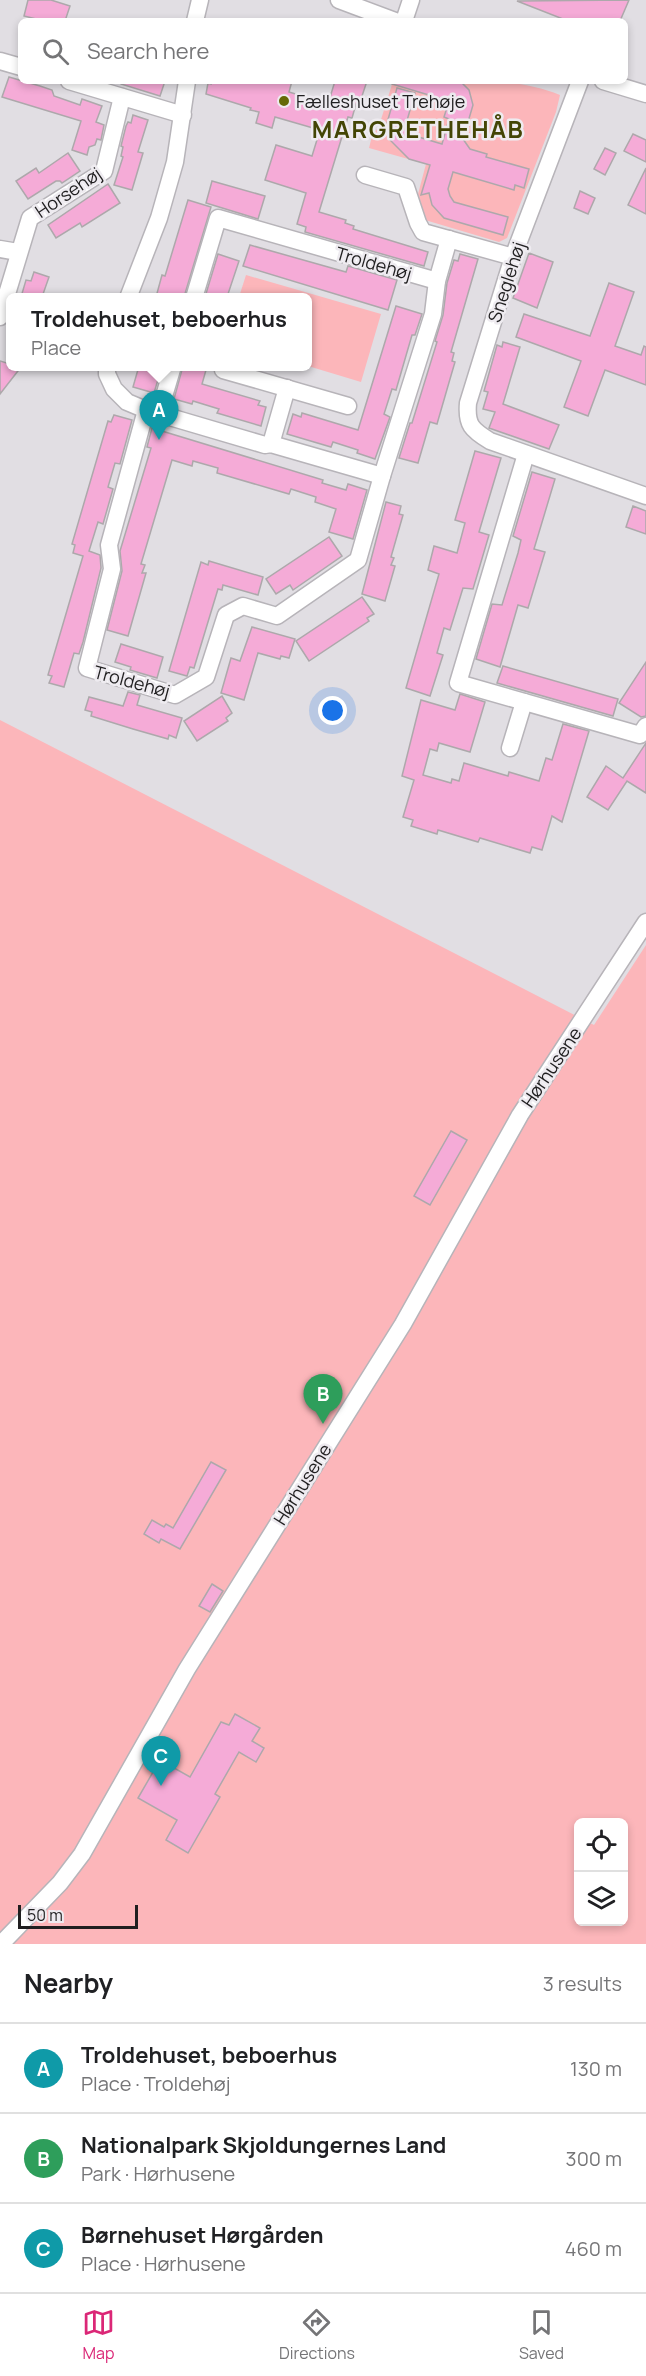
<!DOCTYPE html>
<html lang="en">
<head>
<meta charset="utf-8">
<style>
	:root { --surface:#fff; --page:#f2f2f2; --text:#202124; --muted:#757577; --line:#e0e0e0; --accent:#db2777 }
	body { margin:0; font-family:Manrope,sans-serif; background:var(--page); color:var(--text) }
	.controls { position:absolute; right:18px; bottom:18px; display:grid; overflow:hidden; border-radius:9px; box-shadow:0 3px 9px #0003 }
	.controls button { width:54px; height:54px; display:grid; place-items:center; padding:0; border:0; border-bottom:2px solid var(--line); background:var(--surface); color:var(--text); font:30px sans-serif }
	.scale { position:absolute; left:18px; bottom:15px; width:120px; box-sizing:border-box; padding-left:6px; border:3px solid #201f20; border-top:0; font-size:16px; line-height:21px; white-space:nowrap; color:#201f20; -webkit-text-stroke:4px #eeebf0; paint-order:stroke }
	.you { position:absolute; left:333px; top:711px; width:21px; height:21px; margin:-15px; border:4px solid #fff; border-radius:50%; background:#1a73e8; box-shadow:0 0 0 9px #1a73e833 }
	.badge { display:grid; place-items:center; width:39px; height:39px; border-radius:50%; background:var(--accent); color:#fff; font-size:20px; font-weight:700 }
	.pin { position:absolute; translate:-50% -50px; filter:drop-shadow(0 2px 3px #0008) }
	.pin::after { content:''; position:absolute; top:32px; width:21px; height:18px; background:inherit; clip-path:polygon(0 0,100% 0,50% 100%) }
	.popup { position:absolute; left:6px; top:293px; width:306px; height:78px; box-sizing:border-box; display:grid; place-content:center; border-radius:9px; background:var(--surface); filter:drop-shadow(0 2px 4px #0005); font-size:20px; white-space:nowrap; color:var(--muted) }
	.popup b { font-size:22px; color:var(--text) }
	.popup::after { content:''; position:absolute; left:50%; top:100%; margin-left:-12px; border:12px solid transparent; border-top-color:var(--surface) }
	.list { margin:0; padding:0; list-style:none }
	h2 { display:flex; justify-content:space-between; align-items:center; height:78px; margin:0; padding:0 24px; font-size:26px }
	h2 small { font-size:20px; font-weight:400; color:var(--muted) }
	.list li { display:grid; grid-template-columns:39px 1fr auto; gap:18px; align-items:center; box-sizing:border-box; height:90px; padding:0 24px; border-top:2px solid var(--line) }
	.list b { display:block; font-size:22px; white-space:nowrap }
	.list p { margin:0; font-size:20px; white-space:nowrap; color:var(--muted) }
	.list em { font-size:20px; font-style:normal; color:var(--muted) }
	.icon { flex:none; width:33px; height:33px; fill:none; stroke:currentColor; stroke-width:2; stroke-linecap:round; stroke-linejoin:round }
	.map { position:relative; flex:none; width:646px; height:1944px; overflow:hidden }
	.search { position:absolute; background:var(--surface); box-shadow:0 3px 9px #0003; left:18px; right:18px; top:18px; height:66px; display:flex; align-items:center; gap:15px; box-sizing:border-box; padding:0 21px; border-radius:9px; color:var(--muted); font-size:22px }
	.sheet { height:348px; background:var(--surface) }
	nav { display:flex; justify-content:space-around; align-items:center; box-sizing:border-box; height:84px; border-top:2px solid var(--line); background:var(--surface); font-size:16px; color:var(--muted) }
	nav a { display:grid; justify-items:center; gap:3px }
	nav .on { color:var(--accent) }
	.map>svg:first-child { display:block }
</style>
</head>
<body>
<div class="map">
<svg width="646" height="1944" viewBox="0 0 646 1944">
	<rect width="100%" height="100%" fill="#e1dee3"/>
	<!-- green -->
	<g fill="#fcb6ba" fill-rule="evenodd">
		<path d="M393,81c56,0 115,-7 167,14l-4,17 -49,126 -8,4 -74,-22 -7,-26 8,-30 -57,-16 3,-12 7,-10z"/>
		<path d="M246,275l135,39 -20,68 -53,-16v-68l-69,-1z"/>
		<path d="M0,720l594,305 52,-80v999h-646zM578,1822h46v100h-46z"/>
	</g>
	<!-- building -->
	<g fill="#f5abd7" stroke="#ada8ab" stroke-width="1.5">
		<path d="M28,0h23l19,6 -5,15h-21l-20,-5z"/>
		<path d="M629,0l-9,21h-52l-51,-20z"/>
		<path d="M9,77l31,9 12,4 2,6 26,9 2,-6 20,7 -6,16 8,3 -3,15 -4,-1 -2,6 -6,2 -2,8 -15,-5 9,-29 -79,-24z"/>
		<path d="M121,81h44l-5,15 -39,-12z"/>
		<path d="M211,81h81l-3,11 39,12 7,-23h32l-8,24 -3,-1 -4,14 -4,-1 -29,95 27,8 -1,3 9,3 -1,3 75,23 -4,14 -119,-34 1,-5 -9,-3 9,-31 -41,-13 11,-35 36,11 8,-26 -45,-13 -3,11 -16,-5 3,-11 -9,-2 1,-2 -45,-14 2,-11 3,1z"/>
		<path d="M393,81h67l9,9 4,15 -10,34 7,10 17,5 -1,3 43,12 -5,19 -9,-3 -1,5 -61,-18 -5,17 2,7 4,6 54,15 -5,18 -59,-17 -12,-13 -3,-12 -8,2 9,-30 -21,-6 -19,-19 -3,-17 10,-35 18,5 -9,31 6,11 30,9 7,-25 -5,-2 5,-16 -57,-17z"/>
		<path d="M133,115l15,5 -10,32 5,1 -11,37 -18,-5 9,-28 -2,-1 2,-9 -2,-1 5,-20 2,-4 3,1z"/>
		<path d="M633,134l13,6v22l-22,-11z"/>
		<path d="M605,148l11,5 -11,22 -11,-6z"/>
		<path d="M68,153l12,18 -18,12 -2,-2h-4l-28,18 -12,-18 20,-13 3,5z"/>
		<path d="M646,168v46l-18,-9z"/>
		<path d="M212,181l53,15 -7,23 -52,-16z"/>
		<path d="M108,184l12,19 -38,24 -2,-4 -24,15 -8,-13z"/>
		<path d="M580,191l15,7 -7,16 -14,-6z"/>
		<path d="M188,200l23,7 -27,90h-28l6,-22 3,1z"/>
		<path d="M250,245l96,27 2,-6 49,14 -9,30 -145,-44z"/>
		<path d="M529,253l24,9 -16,46 -24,-10z"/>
		<path d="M218,254l21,7 -12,36h-22z"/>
		<path d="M460,254l18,5 -27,93 3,1 -2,8 3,1 -5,17 -13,45 -7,-2 -12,41 -19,-5 11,-35h2l25,-81 -2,-1 8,-26 4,-32 7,-23 4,1z"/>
		<path d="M34,272l15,5 -7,20h-21l5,-17 5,1z"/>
		<path d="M609,283l25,9 -19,54 26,9 3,-9 2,1v38l-41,-15 -17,46 -24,-9 17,-46 -65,-24 8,-23 66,22z"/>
		<path d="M396,306l26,8 -7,21h-3l-16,55 -4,-1 -8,25 6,3 -15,42 -18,-6 1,-3 -25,-8 -2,5 -44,-13 6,-20 8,3 1,-4 56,17z"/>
		<path d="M503,342l17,5 -17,57 56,21 -10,24 -60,-21 6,-16 -12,-3 5,-17 -4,-1 13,-46 5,2z"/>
		<path d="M0,361l10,3v2l11,1 -21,27z"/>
		<path d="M139,366h23l-8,27 -21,-6z"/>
		<path d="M183,366h20l-1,3 4,1 -4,14 58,17 -2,4 8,2 -5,19 -44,-13 2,-4 -26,-8 -1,3 -18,-5z"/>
		<path d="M114,415l18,5 -12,44 -5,-1 -7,24 5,2 -10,35 -5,-2 -9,29 11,4 1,13 -18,74 -4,12 -5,-1 -10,34 -15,-4 3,-7 -4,-1 35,-119 -10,-3 2,-8 -3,-1 36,-123 3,1z"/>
		<path d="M152,428l171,52 -1,3 24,7 2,-6 19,6 -14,49 -24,-7 7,-23 -21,-7 1,-5 -25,-8 -2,5 -72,-21 1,-5 -25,-7 -1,5 -20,-6 -31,104 4,1 -3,8h4l-18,63 -21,-6 15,-59 -2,-20 31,-103 -4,-1z"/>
		<path d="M475,451l26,7 -22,74 10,3 -16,54 -10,-1 -13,42 -6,-2 -7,25 6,2 -13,41 -24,-8 33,-114 -11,-4 6,-24 23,7 8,-30 -10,-3z"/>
		<path d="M532,472l23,7 -21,70 11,3 -17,56 -10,-3 -18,62 -24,-8 16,-55 10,1 16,-52 3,-13 -8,-4z"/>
		<path d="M386,502l15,4 -2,8 4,1 -12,42 3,1 -3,7 4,1 -10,35 -23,-7z"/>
		<path d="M633,506l13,5v23l-20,-7z"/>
		<path d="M329,537l13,19 -49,34 -3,-5 -14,9 -10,-15z"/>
		<path d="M209,561l54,16 -5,18 -35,-10 -1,5 -4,-1 -24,79 -4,-1 -3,9 -18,-5 32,-109 7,3z"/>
		<path d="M362,597l12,17 -7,4 2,3 -60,40 -13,-20z"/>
		<path d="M252,627l43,12 -6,19 -8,-2 -1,3 -22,-6 -14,47 -23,-7 10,-35 9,3z"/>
		<path d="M121,644l42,13 -6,21 -27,-8 1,-3 -16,-5z"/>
		<path d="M646,662v54l-5,1 -22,-14z"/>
		<path d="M503,666l115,33 -5,17 -116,-33z"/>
		<path d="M128,692l12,3 -3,10 45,13 -6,20 -7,-3 -1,4 -35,-10 -42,-13 1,-4 -7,-2 4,-13 34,9z"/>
		<path d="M460,694l25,8 -15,50 -31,-9 -2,8 -7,-2 -7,26 28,8 1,-4 7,2 5,-18 44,13 1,-4 30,9 7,-23 6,2 11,-36 26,7 -27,91 -10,-6 -10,34 -10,-3 -2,6 -50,-15 -2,4 -40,-12 -1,4 -26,-8 2,-6 -10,-3 11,-37 -12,-4 19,-76 34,10z"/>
		<path d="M222,696l10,17 -6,5 2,3 -31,20 -13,-20z"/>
		<path d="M646,743v50l-19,-12 -19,29 -21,-13 19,-31 17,12z"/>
		<path d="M451,1131l16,9 -37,65 -16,-9z"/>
		<path d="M211,1462l15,8 -46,79 -19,-10 -2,4 -15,-9 8,-14 12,7 2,-3 7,4z"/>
		<path d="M212,1584l11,7 -13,21 -11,-6z"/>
		<path d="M235,1714l25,14 -8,13 12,7 -8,14 -17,-10 -24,42 5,3 -32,56 -22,-13 11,-20 -39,-22 22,-38 30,17 31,-55 8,3z"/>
	</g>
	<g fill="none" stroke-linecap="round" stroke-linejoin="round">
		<!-- street casing -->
		<g stroke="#b7b4b9" stroke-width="19">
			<g id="street">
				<path d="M339,0l56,21"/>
				<path d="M195,21l5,-21"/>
				<path d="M404,21l7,-21"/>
				<path d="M0,61l21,6"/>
				<path d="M69,81l114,34"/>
				<path d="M580,81l-67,176 -45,146c-2,22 4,27 22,38l156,55"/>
				<path d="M603,81l43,13"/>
				<path d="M365,175l41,12 12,36 5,9 90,25"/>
				<path d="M0,249l18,3"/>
				<path d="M128,298l31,-80 16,-56 12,-81"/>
				<path d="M194,298l24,-80 219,63"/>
				<path d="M0,317l30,-99 74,-47 18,-74"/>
				<path d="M107,366v8l7,15 13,13 19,8 119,35 6,-1 111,32"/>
				<path d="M223,370l125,36"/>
				<path d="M146,410l-37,135 3,24 -25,99 88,27 31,-18 20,-62 17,-9 34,10 81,-56 24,-84 51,-162 4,-33 12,-42"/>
				<path d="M159,413l14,-47"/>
				<path d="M271,444l16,-56"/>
				<path d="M526,454l-68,229 182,52 6,-9"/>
				<path d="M510,748l14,-46"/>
				<path d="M1,1944l59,-61 22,-29 105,-185 216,-345 117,-209 126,-193"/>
			</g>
		</g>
		<!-- street -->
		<use href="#street" stroke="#fff" stroke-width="16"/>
	</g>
	<!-- markers -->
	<circle fill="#656907" stroke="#eeebf0" stroke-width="2" cx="284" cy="101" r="6"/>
	<g text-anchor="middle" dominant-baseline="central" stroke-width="5" stroke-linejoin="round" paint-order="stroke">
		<!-- poi labels -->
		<g font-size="18" fill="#201f20" stroke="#eeebf0" text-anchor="start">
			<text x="296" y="101">Fælleshuset Trehøje</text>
		</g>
		<!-- street labels -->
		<g font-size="18" fill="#201f20" stroke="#eeebf0">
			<text transform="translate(68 192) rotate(-34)">Horsehøj</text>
			<text transform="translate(374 263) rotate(16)">Troldehøj</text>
			<text transform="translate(506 282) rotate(-72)">Sneglehøj</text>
			<text transform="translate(132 681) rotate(15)">Troldehøj</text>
			<text transform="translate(551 1067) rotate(-56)">Hørhusene</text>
			<text transform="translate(302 1484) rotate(-58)">Hørhusene</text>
		</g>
		<!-- district labels -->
		<g font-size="24" font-weight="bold" letter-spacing="1.5" fill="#434505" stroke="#eeebf0">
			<text x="418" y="128">MARGRETHEHÅB</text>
		</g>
	</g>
</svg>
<div class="controls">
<button><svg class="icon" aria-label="locate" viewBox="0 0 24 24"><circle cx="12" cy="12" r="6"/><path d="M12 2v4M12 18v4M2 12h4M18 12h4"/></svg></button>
<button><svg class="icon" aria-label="layers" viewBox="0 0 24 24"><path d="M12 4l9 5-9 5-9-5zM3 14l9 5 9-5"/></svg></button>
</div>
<div class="scale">50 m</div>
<div class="you"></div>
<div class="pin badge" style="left:159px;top:440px;background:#0f9aa8">A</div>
<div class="popup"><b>Troldehuset, beboerhus</b>Place</div>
<div class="pin badge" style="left:323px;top:1424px;background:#2e9e5b">B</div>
<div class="pin badge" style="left:161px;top:1786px;background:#0f9aa8">C</div>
<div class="search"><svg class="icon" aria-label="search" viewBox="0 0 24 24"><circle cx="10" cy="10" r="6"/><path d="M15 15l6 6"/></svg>Search here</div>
</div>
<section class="sheet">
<h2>Nearby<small>3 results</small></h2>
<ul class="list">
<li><span class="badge" style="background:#0f9aa8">A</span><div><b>Troldehuset, beboerhus</b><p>Place · Troldehøj</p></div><em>130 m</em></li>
<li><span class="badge" style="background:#2e9e5b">B</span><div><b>Nationalpark Skjoldungernes Land</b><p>Park · Hørhusene</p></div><em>300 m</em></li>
<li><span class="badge" style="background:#0f9aa8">C</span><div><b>Børnehuset Hørgården</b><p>Place · Hørhusene</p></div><em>460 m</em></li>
</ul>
</section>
<nav>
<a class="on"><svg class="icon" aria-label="map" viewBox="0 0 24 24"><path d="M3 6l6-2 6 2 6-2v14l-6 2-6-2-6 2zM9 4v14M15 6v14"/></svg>Map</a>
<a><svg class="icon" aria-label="directions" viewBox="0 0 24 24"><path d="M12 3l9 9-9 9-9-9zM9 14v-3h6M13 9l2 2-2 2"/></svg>Directions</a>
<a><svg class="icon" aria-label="saved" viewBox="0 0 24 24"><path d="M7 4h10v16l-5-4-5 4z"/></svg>Saved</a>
</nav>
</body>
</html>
